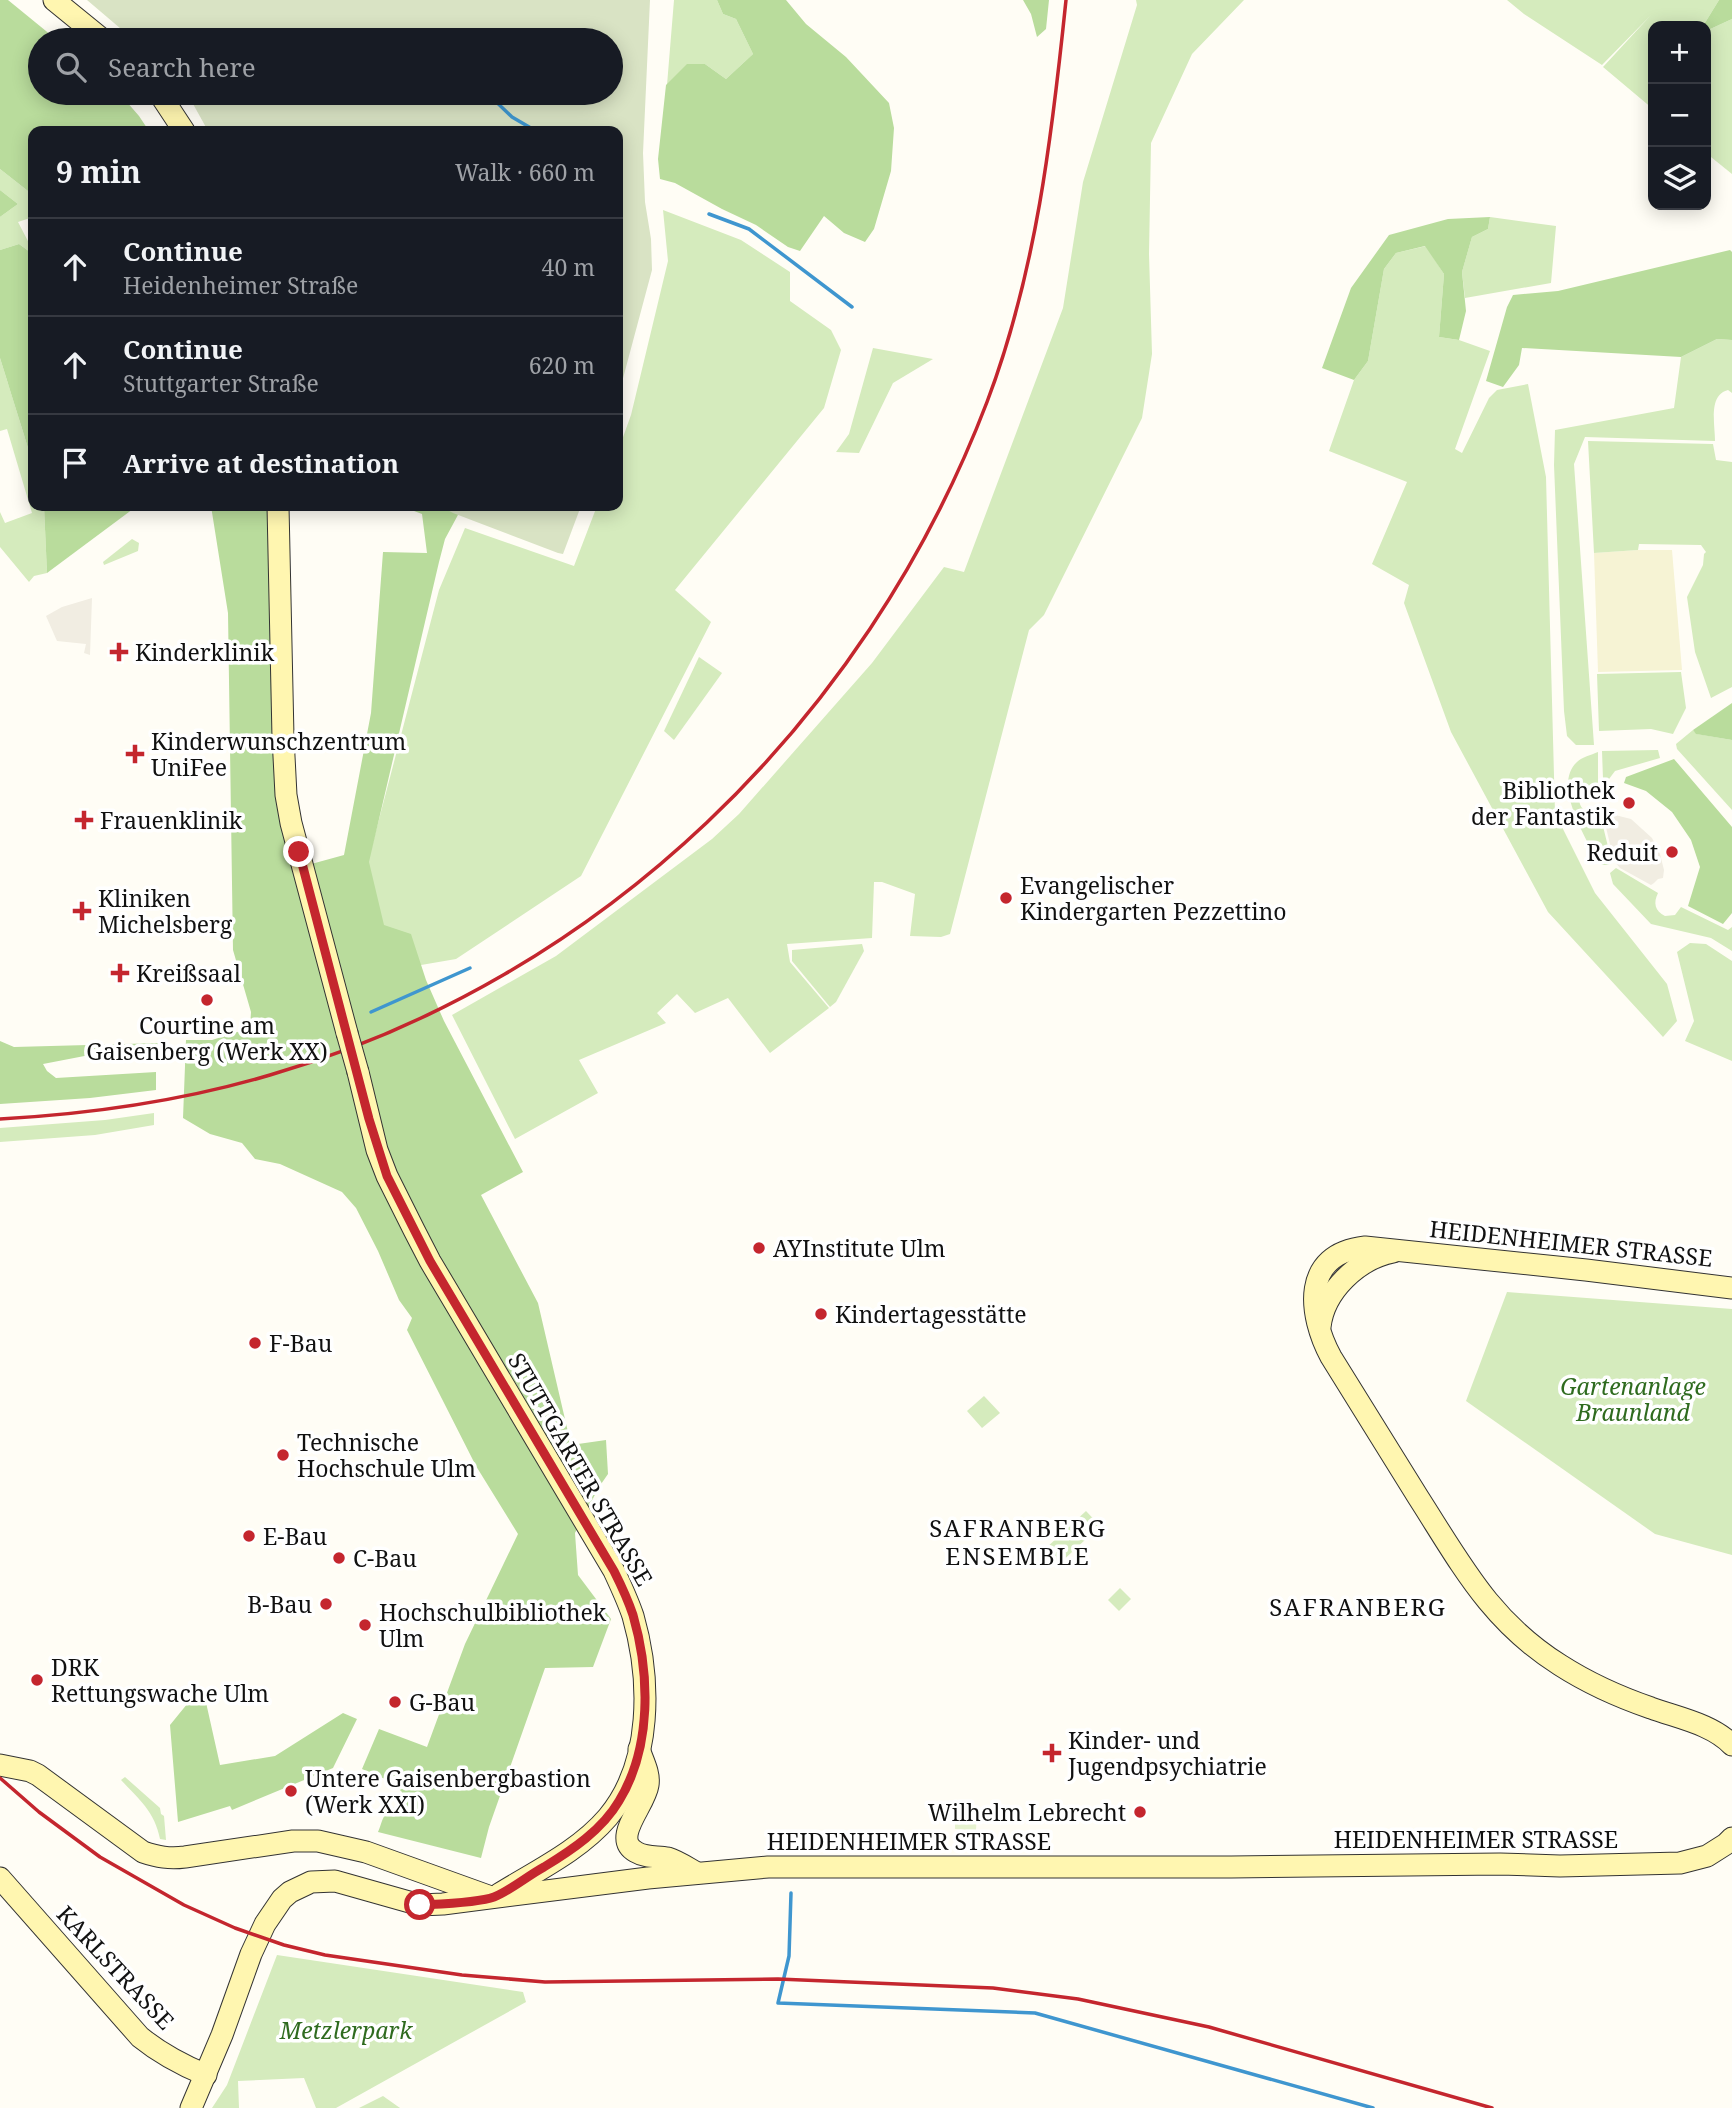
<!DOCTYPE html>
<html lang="en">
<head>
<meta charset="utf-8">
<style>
	:root { --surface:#171b24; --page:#20242c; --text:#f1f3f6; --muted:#9ea1a6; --line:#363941 }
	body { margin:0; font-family:"Noto Serif",serif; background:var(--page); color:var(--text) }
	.controls { position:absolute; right:21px; top:21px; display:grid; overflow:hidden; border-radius:14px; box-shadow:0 4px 18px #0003 }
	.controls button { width:63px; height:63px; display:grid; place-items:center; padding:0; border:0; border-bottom:2px solid var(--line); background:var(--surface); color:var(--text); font:35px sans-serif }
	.stop { position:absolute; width:21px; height:21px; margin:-16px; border:5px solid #c4262e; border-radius:50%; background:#fff }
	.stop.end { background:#c4262e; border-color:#fff; box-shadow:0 2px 7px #0008 }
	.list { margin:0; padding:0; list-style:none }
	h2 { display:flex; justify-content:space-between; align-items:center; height:91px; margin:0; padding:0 28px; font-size:30px }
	h2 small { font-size:23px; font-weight:400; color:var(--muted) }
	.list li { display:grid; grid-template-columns:46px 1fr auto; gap:21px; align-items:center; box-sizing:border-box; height:98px; padding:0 28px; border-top:2px solid var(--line) }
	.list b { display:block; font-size:26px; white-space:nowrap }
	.list p { margin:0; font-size:23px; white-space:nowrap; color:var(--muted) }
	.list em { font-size:23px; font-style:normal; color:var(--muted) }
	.icon { flex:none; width:38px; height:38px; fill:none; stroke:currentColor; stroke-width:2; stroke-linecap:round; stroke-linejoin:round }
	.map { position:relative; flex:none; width:1732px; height:2108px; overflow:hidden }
	.search { position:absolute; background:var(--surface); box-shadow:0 4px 18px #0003; left:28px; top:28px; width:595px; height:77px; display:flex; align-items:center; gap:18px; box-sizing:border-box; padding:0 24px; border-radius:38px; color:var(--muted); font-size:26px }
	.panel { position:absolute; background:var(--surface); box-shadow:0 4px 18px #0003; left:28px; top:126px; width:595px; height:385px; border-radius:14px }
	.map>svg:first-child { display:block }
</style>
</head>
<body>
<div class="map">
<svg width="1732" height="2108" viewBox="0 0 1732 2108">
	<rect width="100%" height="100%" fill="#fffdf5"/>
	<!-- farmland -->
	<path fill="#f6f3d4" d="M1638,550h34l10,120 -84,2 -4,-119z"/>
	<!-- green -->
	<g fill="#d5ebbd">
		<path d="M674,0h43l6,14 13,5 17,35 -27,25 -21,-15 -38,21z"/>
		<path d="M1136,0h108l-52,54 -41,89 -2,111 3,100 -10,64 -98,197 -15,15 -79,304 -9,3 -31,-1 5,-42 -33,-12h-8l-2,56 -85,6 3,18 39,46 -59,45 -42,-55 -33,15 -18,-19 -20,19 9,10 -87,37 19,33 -83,46 -63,-124 104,-59 156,-117 27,-25 133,-151 72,-96 20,5 99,-264 20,-126 54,-177z"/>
		<path d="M1507,0h212l-16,26h-50v83l-50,-42 48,-52 -49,50 -78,-51z"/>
		<path d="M1732,19v155l-26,-21v-122z"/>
		<path d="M0,169l33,26v22l-15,5 12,23 3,-1v13l-3,-5 -11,-8 -19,6v-33l18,-13 -18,-14z"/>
		<path d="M663,210l78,30 49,32v29l41,29 10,20 -17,58 -149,182 36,32 -130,254 -125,83 -64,11 -26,-101 73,-279 26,-62 109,38 23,-60h21v-55l13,-36 37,-154z"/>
		<path d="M1490,217l66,9 -5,57 -86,15 -3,-26 10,-35 16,-8z"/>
		<path d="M1426,246l18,28 -5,63 20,3 31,11 -35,98 7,4 27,-55 8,-8 31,-6 18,93 9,336 40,80 72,91 10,37 -14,16 -115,-125 -97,-180 -47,-129 5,-18 -37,-21 35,-82 -78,-31 25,-71 14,-19 16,-92 12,-16z"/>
		<path d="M1717,339l15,1v53l-4,-3c-20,5 -13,34 -13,51l-130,-4 -11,27 20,281h-18l-9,-9 -3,-25 -10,-246 1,-35 119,-22 7,-51z"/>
		<path d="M873,348l60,11 -40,24 -34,70 -23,-1 13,-18z"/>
		<path d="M0,358l33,106v42h11l3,67 -13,3 -5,6 -29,-35v-35l5,11 27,-10 -25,-84 -7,2z"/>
		<path d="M1588,441l125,3 3,16 16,2v225l-21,11 -16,-46 -8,-55 16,-32 1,-11 2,-2 -5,-7 -62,-1 -1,6 -44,3z"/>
		<path d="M132,539l7,4 -1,8 -34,14 -1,-3z"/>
		<path d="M699,657l23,16 -48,67 -10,-9z"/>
		<path d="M1681,672l5,36 -13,26 -22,-5 -52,2 -2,-57z"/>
		<path d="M1693,730l4,4 35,6v70l-55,-61 -1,-5z"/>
		<path d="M1658,750l2,8 -45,13 -6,8h-6l-1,-28z"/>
		<path d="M1598,752v34l-11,2 -8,9c0,9 3,12 10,17h11l12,49c-6,3 -10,3 -15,-2 -11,-24 -45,-76 -20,-99 5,-5 14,-7 21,-10z"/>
		<path d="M1616,868l42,25c-5,10 -3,18 7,23l10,-1 6,-8 47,23 4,-3v24l-21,-13 -60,-14 -38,-40 -3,-11z"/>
		<path d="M1690,943l16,1 26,17v100l-47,-20 9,-20 -17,-69z"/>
		<path d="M862,944l2,7 -28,51 -6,5 -38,-46v-11z"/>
		<path d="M154,1113v12l-59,10 -95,7v-14l105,-8z"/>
		<path d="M1507,1292l225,17v246l-77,-21 -189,-133z"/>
		<path d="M984,1396l16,17 -18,15 -15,-17z"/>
		<path d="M1086,1511l14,15 -42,39 -14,-15z"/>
		<path d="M1120,1588l11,11 -12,12 -11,-11z"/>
		<path d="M125,1777l35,31 1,6 3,2 2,24 -6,-1c-5,-27 -21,-40 -39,-59z"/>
		<path d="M277,1955l246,37 3,10 -190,106h-20l-12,-30 -66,3 1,27h-27l15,-23z"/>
		<path d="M383,2096l17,12h-41z"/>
	</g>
	<!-- forest -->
	<g fill="#b9dc9c">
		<path d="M0,0h8l49,40h-17v53h79l20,23 10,15h-116v64l-33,-26z"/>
		<path d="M717,0h69l20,24 40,33 43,46 5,25 -3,43 -17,58 -9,13 -21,-9 -20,-17 -24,35 -12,-4 -32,-22 -34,-16 -47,-26 -15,-4 -2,-20 8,-74 21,-21h18l21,15 27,-25 -17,-35 -13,-5z"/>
		<path d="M1023,0h26l-3,29 -9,8 -6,-23z"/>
		<path d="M1719,0h13v19l-26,12v-5h-3z"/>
		<path d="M0,190l18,14 -18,13z"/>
		<path d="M1490,217l-2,12 -16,8 -10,35 4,39 -7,29 -20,-3 5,-63 -19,-28 -29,7 -12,16 -16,92 -14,19 -32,-12 29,-80 38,-53 59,-16z"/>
		<path d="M19,244l11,8 3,5v207l-33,-106v-108z"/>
		<path d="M1730,250l2,2v88l-15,-1 -36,18 -159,-9 -3,17 -16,22 -17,-6 21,-74 6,-12 45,-4z"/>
		<path d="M44,506h93l-90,67z"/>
		<path d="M211,506h60l2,63 31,297 40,-11 27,-142 12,-161 44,1 -5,-39 -21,-8h38l20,7 -14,26 -6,23 -70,300 15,63 27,9 15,46 18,41 79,151 -42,23 57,108 33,142 35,-5 2,34 -9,13 -24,46 3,42 33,44 -18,48 -48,1 -56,159 -8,31 -103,-26c2,-4 4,-13 7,-17 9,-10 15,-6 17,-23l-10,-10 -30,-13 17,-40 48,18 38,-103 53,-110 -42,-68 -69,-136 5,-12 -13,-18 -21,-49 -22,-43 -14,-16 -62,-28 -25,-5 -13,-16 -32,-9 -27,-16 3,-78h26l38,-12 1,-16 -18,-62 -5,-337z"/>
		<path d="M1732,703v37l-36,-6 -3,-4z"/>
		<path d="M1674,759l58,68v86l-9,11 -35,-18 12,-39 -9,-27 -19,-28 -26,-21 -22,-8 2,-6z"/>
		<path d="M0,1041l14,6 147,-4 -8,7 -53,3 -57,11 4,7 9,7 100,-6v18l-66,8 -90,6z"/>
		<path d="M192,1698h13l15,67 55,-9 68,-43 14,6 -24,49 -101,42 -2,-4 -52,16 -8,-97z"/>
	</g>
	<!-- cemetery -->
	<g fill="#d9e3c4">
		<path d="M87,0h563l-7,153 2,49 6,37 1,31 -34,127v-266h-410l-21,-38h424v-53h-477z"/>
		<path d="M440,506h141l-18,48 -5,-1 -105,-40z"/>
	</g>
	<!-- pitch -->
	<path fill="#e6f2cf" d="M955,1810l22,1 -1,19 -21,-1z"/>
	<!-- plaza -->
	<g fill="#f1ede2">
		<path d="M92,598l-2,57 -6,-2 2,-9 -29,-3 -11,-25 16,-9z"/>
		<path d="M1615,815l16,4 21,19 8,16 4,16 -1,8 -5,1 -4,4 -3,2 -31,-17 -6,-7 -10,-42 6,2z"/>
	</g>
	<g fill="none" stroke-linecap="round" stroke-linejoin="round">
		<!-- stream -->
		<g stroke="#3f96cf" stroke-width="3.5">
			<path d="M396,33l8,7"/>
			<path d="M487,93l25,24 24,14"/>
			<path d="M709,214l40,15 103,78"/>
			<path d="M371,1012l99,-44"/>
			<path d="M791,1893l-2,63 -11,47 257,10 338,95"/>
		</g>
		<!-- secondary casing -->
		<g stroke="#333" stroke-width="23">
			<g id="secondary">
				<path d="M54,0l49,40"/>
				<path d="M159,93l25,38"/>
				<path d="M278,506l5,231 3,58 5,28 56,210"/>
				<path d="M358,1072l19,78 10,26 27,54 16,31 184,310c7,15 14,30 19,45 18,63 20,147 -25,201 -29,34 -72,54 -109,77"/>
				<path d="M1732,1288l-146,-18 -221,-23c-64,7 -57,67 -34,110 29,47 58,93 87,140 43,67 72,124 142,168 28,18 59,32 91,43 27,10 61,16 81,37"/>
				<path d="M1320,1327c4,-36 38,-68 73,-75"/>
				<path d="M639,1749c4,12 11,24 9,36 -3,21 -37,53 -12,67 10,6 21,4 32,6 10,3 20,10 29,15"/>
				<path d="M0,1765l30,6 8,4 105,77c15,5 26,7 42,5l108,-16h25l48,11 125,45"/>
				<path d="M0,1878l140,159c21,17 42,28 66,38"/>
				<path d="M191,2108l31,-73 29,-81 14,-30 17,-25 8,-7 21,-10 24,-1 85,24 23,-1 205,-26 120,-11h463l269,-3 60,2 120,-3 27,-7 19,-12 6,-6"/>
			</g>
		</g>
		<!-- secondary -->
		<use href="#secondary" stroke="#fff6b0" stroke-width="21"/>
		<!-- rail -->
		<g stroke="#c4262e" stroke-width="3.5">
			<path d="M0,1119c91,-5 182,-18 270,-44 331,-96 595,-353 717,-673 49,-129 65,-266 79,-402"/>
			<path d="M0,1778l39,34 61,45 84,48 51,23 49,17 41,10 137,20 83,7 233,-3 215,9 85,11 131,28 283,81"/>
		</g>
		<!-- secondary-bridge casing -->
		<g stroke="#333" stroke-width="23" stroke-linecap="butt">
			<path id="secondary-bridge" d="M347,1033l11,39"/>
		</g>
		<!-- secondary-bridge -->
		<use href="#secondary-bridge" stroke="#fff6b0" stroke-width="21"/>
	</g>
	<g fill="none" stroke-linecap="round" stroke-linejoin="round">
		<!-- route -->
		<path stroke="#c4262e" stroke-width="9" d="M299,852l70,267 18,57 43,85 184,310c7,14 14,29 19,44 17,59 19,132 -14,186 -17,29 -47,49 -75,66 -15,8 -36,25 -50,30 -16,6 -56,7 -74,8"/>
	</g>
	<!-- markers -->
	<g fill="#c4262e" stroke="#fff" stroke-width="2.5">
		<path d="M115.5 641.5h7v7h7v7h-7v7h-7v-7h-7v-7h7z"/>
		<path d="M131.5 743.5h7v7h7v7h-7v7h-7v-7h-7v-7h7z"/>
		<circle cx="1629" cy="803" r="7"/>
		<path d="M80.5 809.5h7v7h7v7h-7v7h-7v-7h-7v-7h7z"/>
		<circle cx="1672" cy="852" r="7"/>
		<circle cx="1006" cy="898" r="7"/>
		<path d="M78.5 900.5h7v7h7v7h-7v7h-7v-7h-7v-7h7z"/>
		<path d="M116.5 962.5h7v7h7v7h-7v7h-7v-7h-7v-7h7z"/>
		<circle cx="207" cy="1000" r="7"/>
		<circle cx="759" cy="1248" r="7"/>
		<circle cx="821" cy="1314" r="7"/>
		<circle cx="255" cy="1343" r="7"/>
		<circle cx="283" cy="1455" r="7"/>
		<circle cx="249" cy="1536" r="7"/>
		<circle cx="339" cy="1558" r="7"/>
		<circle cx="326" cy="1604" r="7"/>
		<circle cx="365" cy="1625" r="7"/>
		<circle cx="37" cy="1680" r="7"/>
		<circle cx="395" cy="1702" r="7"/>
		<path d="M1048.5 1742.5h7v7h7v7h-7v7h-7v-7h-7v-7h7z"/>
		<circle cx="291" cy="1791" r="7"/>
		<circle cx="1140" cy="1812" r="7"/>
	</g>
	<g text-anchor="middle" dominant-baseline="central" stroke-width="7" stroke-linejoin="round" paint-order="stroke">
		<!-- poi labels -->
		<g font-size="23" fill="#111" stroke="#fff" text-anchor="start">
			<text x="135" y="652">Kinderklinik</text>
			<text x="151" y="741">Kinderwunschzentrum<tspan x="151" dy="26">UniFee</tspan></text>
			<text x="1615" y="790" text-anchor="end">Bibliothek<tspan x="1615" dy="26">der Fantastik</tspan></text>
			<text x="100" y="820">Frauenklinik</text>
			<text x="1658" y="852" text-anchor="end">Reduit</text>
			<text x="1020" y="885">Evangelischer<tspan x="1020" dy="26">Kindergarten Pezzettino</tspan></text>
			<text x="98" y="898">Kliniken<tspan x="98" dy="26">Michelsberg</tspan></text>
			<text x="136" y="973">Kreißsaal</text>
			<text x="207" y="1025" text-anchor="middle">Courtine am<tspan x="207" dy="26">Gaisenberg (Werk XX)</tspan></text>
			<text x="773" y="1248">AYInstitute Ulm</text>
			<text x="835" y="1314">Kindertagesstätte</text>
			<text x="269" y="1343">F-Bau</text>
			<text x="297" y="1442">Technische<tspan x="297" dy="26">Hochschule Ulm</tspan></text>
			<text x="263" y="1536">E-Bau</text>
			<text x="353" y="1558">C-Bau</text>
			<text x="312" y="1604" text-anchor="end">B-Bau</text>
			<text x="379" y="1612">Hochschulbibliothek<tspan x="379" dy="26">Ulm</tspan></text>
			<text x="51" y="1667">DRK<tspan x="51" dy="26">Rettungswache Ulm</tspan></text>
			<text x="409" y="1702">G-Bau</text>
			<text x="1068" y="1740">Kinder- und<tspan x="1068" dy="26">Jugendpsychiatrie</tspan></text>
			<text x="305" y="1778">Untere Gaisenbergbastion<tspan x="305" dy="26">(Werk XXI)</tspan></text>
			<text x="1126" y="1812" text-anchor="end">Wilhelm Lebrecht</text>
		</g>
		<!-- street labels -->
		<g font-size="23" fill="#111" stroke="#fff">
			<text transform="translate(1571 1243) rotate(6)">HEIDENHEIMER STRASSE</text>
			<text transform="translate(581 1469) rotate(60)">STUTTGARTER STRASSE</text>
			<text x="1476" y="1839">HEIDENHEIMER STRASSE</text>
			<text x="909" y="1841">HEIDENHEIMER STRASSE</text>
			<text transform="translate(116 1967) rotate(47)">KARLSTRASSE</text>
		</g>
		<!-- park labels -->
		<g font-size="23" font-style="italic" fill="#2f6b1f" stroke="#fff">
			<text x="1633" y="1386">Gartenanlage<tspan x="1633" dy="26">Braunland</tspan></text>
			<text x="346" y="2030">Metzlerpark</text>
		</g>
		<!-- neighbourhood labels -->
		<g font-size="24" letter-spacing="2" fill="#111" stroke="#fff">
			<text x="1018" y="1527">SAFRANBERG<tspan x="1018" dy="28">ENSEMBLE</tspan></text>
			<text x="1358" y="1606">SAFRANBERG</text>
		</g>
	</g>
</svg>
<div class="controls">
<button>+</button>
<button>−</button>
<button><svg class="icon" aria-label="layers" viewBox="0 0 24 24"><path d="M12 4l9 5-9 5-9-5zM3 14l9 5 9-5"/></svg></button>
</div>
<div class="stop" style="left:420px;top:1905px"></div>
<div class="stop end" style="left:299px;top:852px"></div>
<div class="search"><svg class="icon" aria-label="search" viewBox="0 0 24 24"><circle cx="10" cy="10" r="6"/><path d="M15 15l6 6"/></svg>Search here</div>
<section class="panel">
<h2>9 min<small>Walk · 660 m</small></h2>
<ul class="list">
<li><svg class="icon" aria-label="ahead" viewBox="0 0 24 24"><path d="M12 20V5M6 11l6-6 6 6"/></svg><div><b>Continue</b><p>Heidenheimer Straße</p></div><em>40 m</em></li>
<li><svg class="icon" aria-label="ahead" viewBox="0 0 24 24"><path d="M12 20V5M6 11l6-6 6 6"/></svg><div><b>Continue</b><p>Stuttgarter Straße</p></div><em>620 m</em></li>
<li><svg class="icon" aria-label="arrive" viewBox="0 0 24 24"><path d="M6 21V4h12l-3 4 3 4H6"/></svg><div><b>Arrive at destination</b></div></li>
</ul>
</section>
</div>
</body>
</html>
